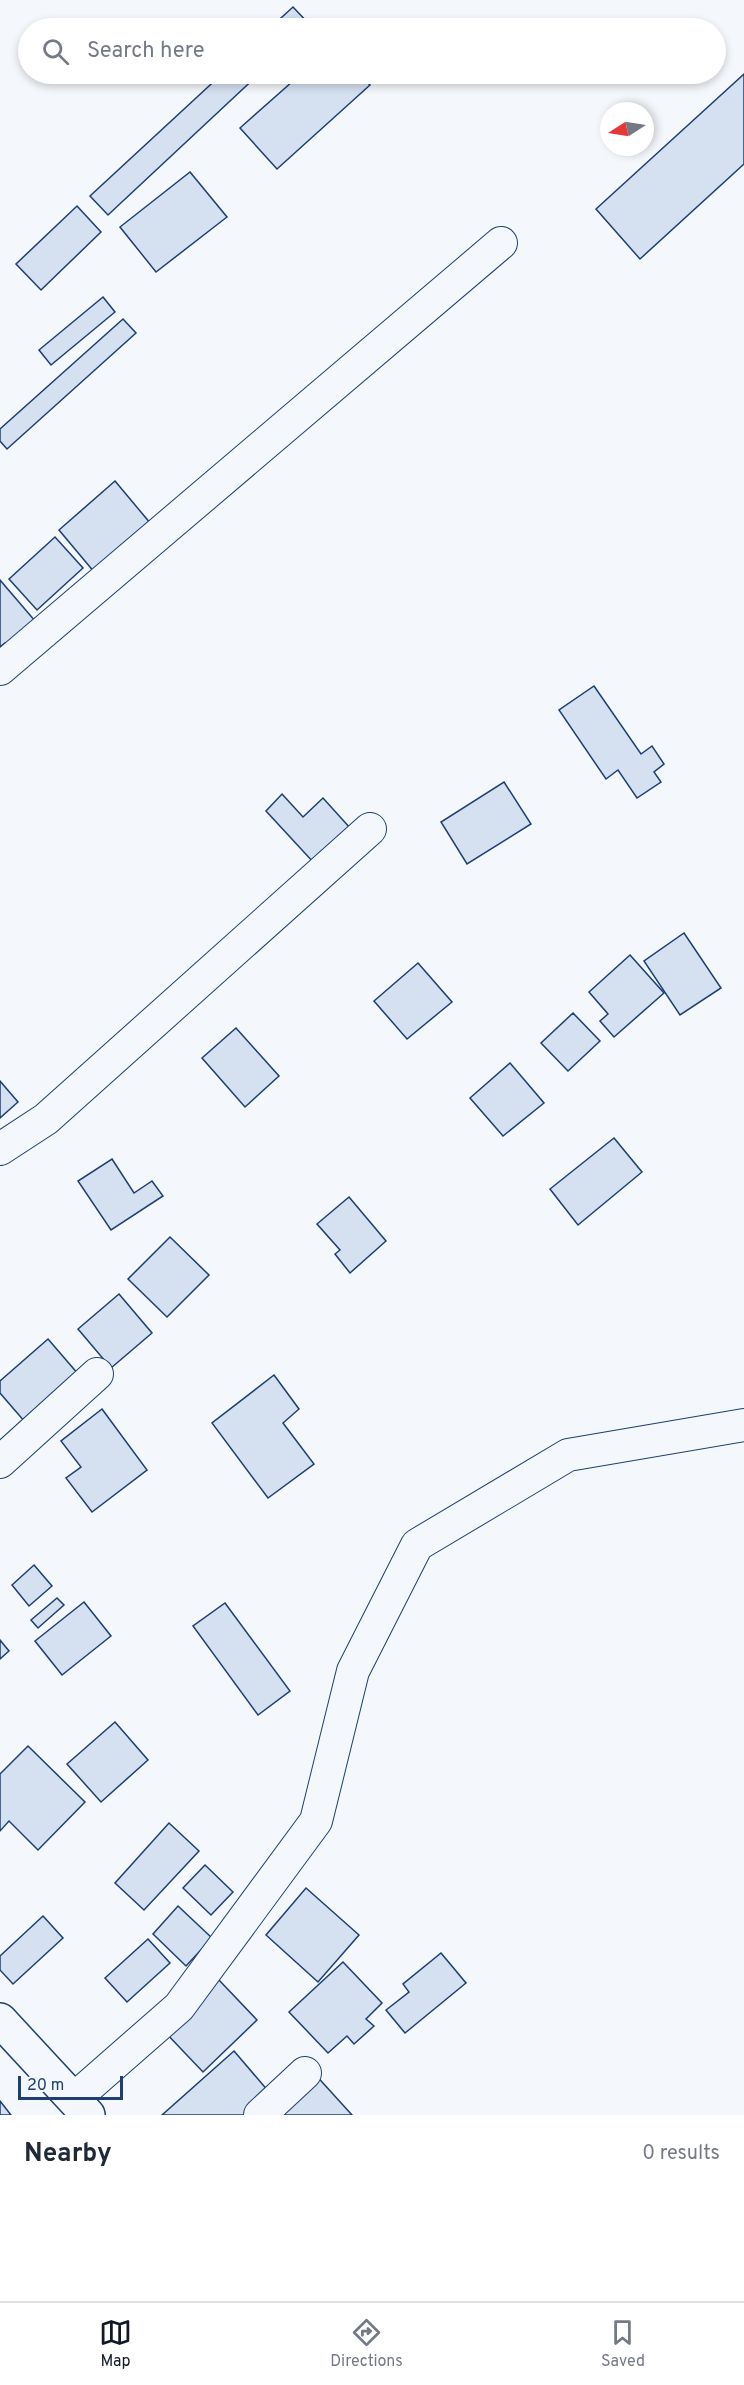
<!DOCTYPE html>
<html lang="en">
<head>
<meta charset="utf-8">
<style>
	:root { --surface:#fff; --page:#f2f2f3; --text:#1f2937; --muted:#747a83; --line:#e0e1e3; --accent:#111827 }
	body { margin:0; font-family:Overpass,sans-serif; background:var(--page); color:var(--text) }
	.compass { position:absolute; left:600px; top:102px; width:54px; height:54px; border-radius:50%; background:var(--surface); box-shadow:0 3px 9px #0003; rotate:258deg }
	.scale { position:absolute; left:18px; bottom:15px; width:105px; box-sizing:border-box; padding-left:6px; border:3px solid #1d3f73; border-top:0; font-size:16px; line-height:21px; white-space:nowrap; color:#1d3f73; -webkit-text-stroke:4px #f4f7fb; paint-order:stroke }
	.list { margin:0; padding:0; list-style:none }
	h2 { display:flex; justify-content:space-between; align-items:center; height:78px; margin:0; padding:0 24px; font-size:26px }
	h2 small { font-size:20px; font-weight:400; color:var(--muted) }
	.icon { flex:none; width:33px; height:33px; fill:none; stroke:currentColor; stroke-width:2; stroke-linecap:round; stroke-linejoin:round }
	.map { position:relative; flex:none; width:744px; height:2115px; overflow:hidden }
	.search { position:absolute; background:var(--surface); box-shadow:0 3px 9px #0003; left:18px; right:18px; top:18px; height:66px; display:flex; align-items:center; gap:15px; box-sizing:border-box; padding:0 21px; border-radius:33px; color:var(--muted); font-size:22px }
	.sheet { height:186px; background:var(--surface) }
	nav { display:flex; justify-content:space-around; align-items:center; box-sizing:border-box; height:84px; border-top:2px solid var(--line); background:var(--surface); font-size:16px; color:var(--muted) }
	nav a { display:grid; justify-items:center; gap:3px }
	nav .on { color:var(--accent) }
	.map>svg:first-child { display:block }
</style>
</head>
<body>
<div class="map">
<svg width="744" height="2115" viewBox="0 0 744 2115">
	<rect width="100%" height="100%" fill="#f4f7fb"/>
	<!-- building -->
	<g fill="#d5e0f0" stroke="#1d3f73" stroke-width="1.5">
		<path d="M293,7l17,18 -3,3h-37z"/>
		<path d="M222,74h37l-151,141 -18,-19z"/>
		<path d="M301,74h58l11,11 -93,84 -37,-41z"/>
		<path d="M744,74v90l-104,95 -44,-50z"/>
		<path d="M190,172l37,45 -71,55 -36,-45z"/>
		<path d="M77,206l24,26 -60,58 -25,-26z"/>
		<path d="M103,297l12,15 -64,53 -12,-15z"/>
		<path d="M123,319l13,14 -129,116 -7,-8v-12z"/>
		<path d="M115,481l41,49 -56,49 -41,-49z"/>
		<path d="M55,537l28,31 -46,42 -28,-31z"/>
		<path d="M0,580l42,49 -31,19 -6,-5 -5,4z"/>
		<path d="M594,686l47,68 11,-8 12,18 -10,8 7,10 -24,16 -19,-28 -12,9 -47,-69z"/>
		<path d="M504,782l27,42 -64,40 -26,-42z"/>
		<path d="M282,794l21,23 20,-19 28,31 -37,34 -48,-52z"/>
		<path d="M684,933l37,55 -41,27 -36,-54z"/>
		<path d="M630,955l34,38 -50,44 -14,-16 8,-7 -19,-22z"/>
		<path d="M418,963l34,39 -45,37 -33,-38z"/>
		<path d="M573,1013l27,28 -32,30 -27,-28z"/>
		<path d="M236,1028l43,48 -34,31 -43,-49z"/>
		<path d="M510,1063l34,40 -41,33 -33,-38z"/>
		<path d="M0,1081l18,21 -18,16z"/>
		<path d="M614,1138l28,34 -64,53 -28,-36z"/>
		<path d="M112,1159l22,34 18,-12 11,15 -52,34 -33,-49z"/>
		<path d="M349,1197l37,44 -36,32 -15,-19 5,-4 -23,-26z"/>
		<path d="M170,1237l39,38 -42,42 -39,-38z"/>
		<path d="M119,1294l33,39 -41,35 -33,-39z"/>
		<path d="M48,1339l31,36 -54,47 -25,-29v-12z"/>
		<path d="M274,1375l25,34 -16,14 31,41 -46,34 -56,-75z"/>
		<path d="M102,1409l45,61 -55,42 -26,-34 15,-11 -20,-26z"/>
		<path d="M34,1565l18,21 -23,20 -17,-21z"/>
		<path d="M57,1598l7,7 -26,23 -7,-8z"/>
		<path d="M84,1602l27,34 -49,39 -27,-34z"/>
		<path d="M225,1603l65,88 -32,24 -65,-89z"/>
		<path d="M0,1640l9,11 -9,8z"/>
		<path d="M115,1722l33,38 -47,42 -34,-38z"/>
		<path d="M28,1746l57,56 -47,48 -29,-29 -9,10v-57z"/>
		<path d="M169,1823l30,28 -55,59 -29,-27z"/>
		<path d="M205,1865l28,27 -22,23 -28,-27z"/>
		<path d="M306,1888l53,47 -41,47 -52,-47z"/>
		<path d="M178,1906l34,32 -26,28 -33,-32z"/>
		<path d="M43,1916l20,22 -50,46 -13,-14v-14z"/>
		<path d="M148,1939l22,24 -43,39 -22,-24z"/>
		<path d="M441,1953l25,30 -61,50 -19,-23 23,-18 -6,-8z"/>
		<path d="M343,1962l39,41 -16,16 8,7 -20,18 -7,-8 -19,17 -39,-41z"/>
		<path d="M218,1979l39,41 -54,52 -40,-42z"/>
		<path d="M234,2051l41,48 -18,16h-95z"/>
		<path d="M313,2072l39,43h-88z"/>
		<path d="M0,2101l11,14h-11z"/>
	</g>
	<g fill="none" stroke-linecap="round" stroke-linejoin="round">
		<!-- street casing -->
		<g stroke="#1d3f73" stroke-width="34">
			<g id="street">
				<path d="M0,669l501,-426"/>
				<path d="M0,1149l46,-30 324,-290"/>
				<path d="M0,1462l97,-88"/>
				<path d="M74,2099l105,-92 137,-186 37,-150 64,-126 151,-90 176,-30"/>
				<path d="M260,2115l45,-42"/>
			</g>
		</g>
		<!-- secondary casing -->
		<g stroke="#1d3f73" stroke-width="36">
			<path id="secondary" d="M0,2020l88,95"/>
		</g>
		<!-- street -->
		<use href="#street" stroke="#f4f7fb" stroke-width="32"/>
		<!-- secondary -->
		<use href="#secondary" stroke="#f4f7fb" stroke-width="33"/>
	</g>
</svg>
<svg class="compass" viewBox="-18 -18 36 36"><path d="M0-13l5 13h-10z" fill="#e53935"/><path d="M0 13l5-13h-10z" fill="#747a83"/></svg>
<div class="scale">20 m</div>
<div class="search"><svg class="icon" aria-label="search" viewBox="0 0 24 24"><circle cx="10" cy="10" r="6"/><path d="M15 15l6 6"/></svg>Search here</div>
</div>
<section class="sheet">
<h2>Nearby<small>0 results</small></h2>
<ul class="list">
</ul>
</section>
<nav>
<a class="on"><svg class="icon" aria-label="map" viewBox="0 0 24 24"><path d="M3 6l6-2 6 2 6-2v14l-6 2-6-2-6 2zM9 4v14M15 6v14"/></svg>Map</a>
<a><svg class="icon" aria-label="directions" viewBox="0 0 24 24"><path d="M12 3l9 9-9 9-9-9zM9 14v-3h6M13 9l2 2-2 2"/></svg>Directions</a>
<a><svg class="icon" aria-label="saved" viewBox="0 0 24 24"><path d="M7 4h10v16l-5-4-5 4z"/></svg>Saved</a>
</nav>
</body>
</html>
